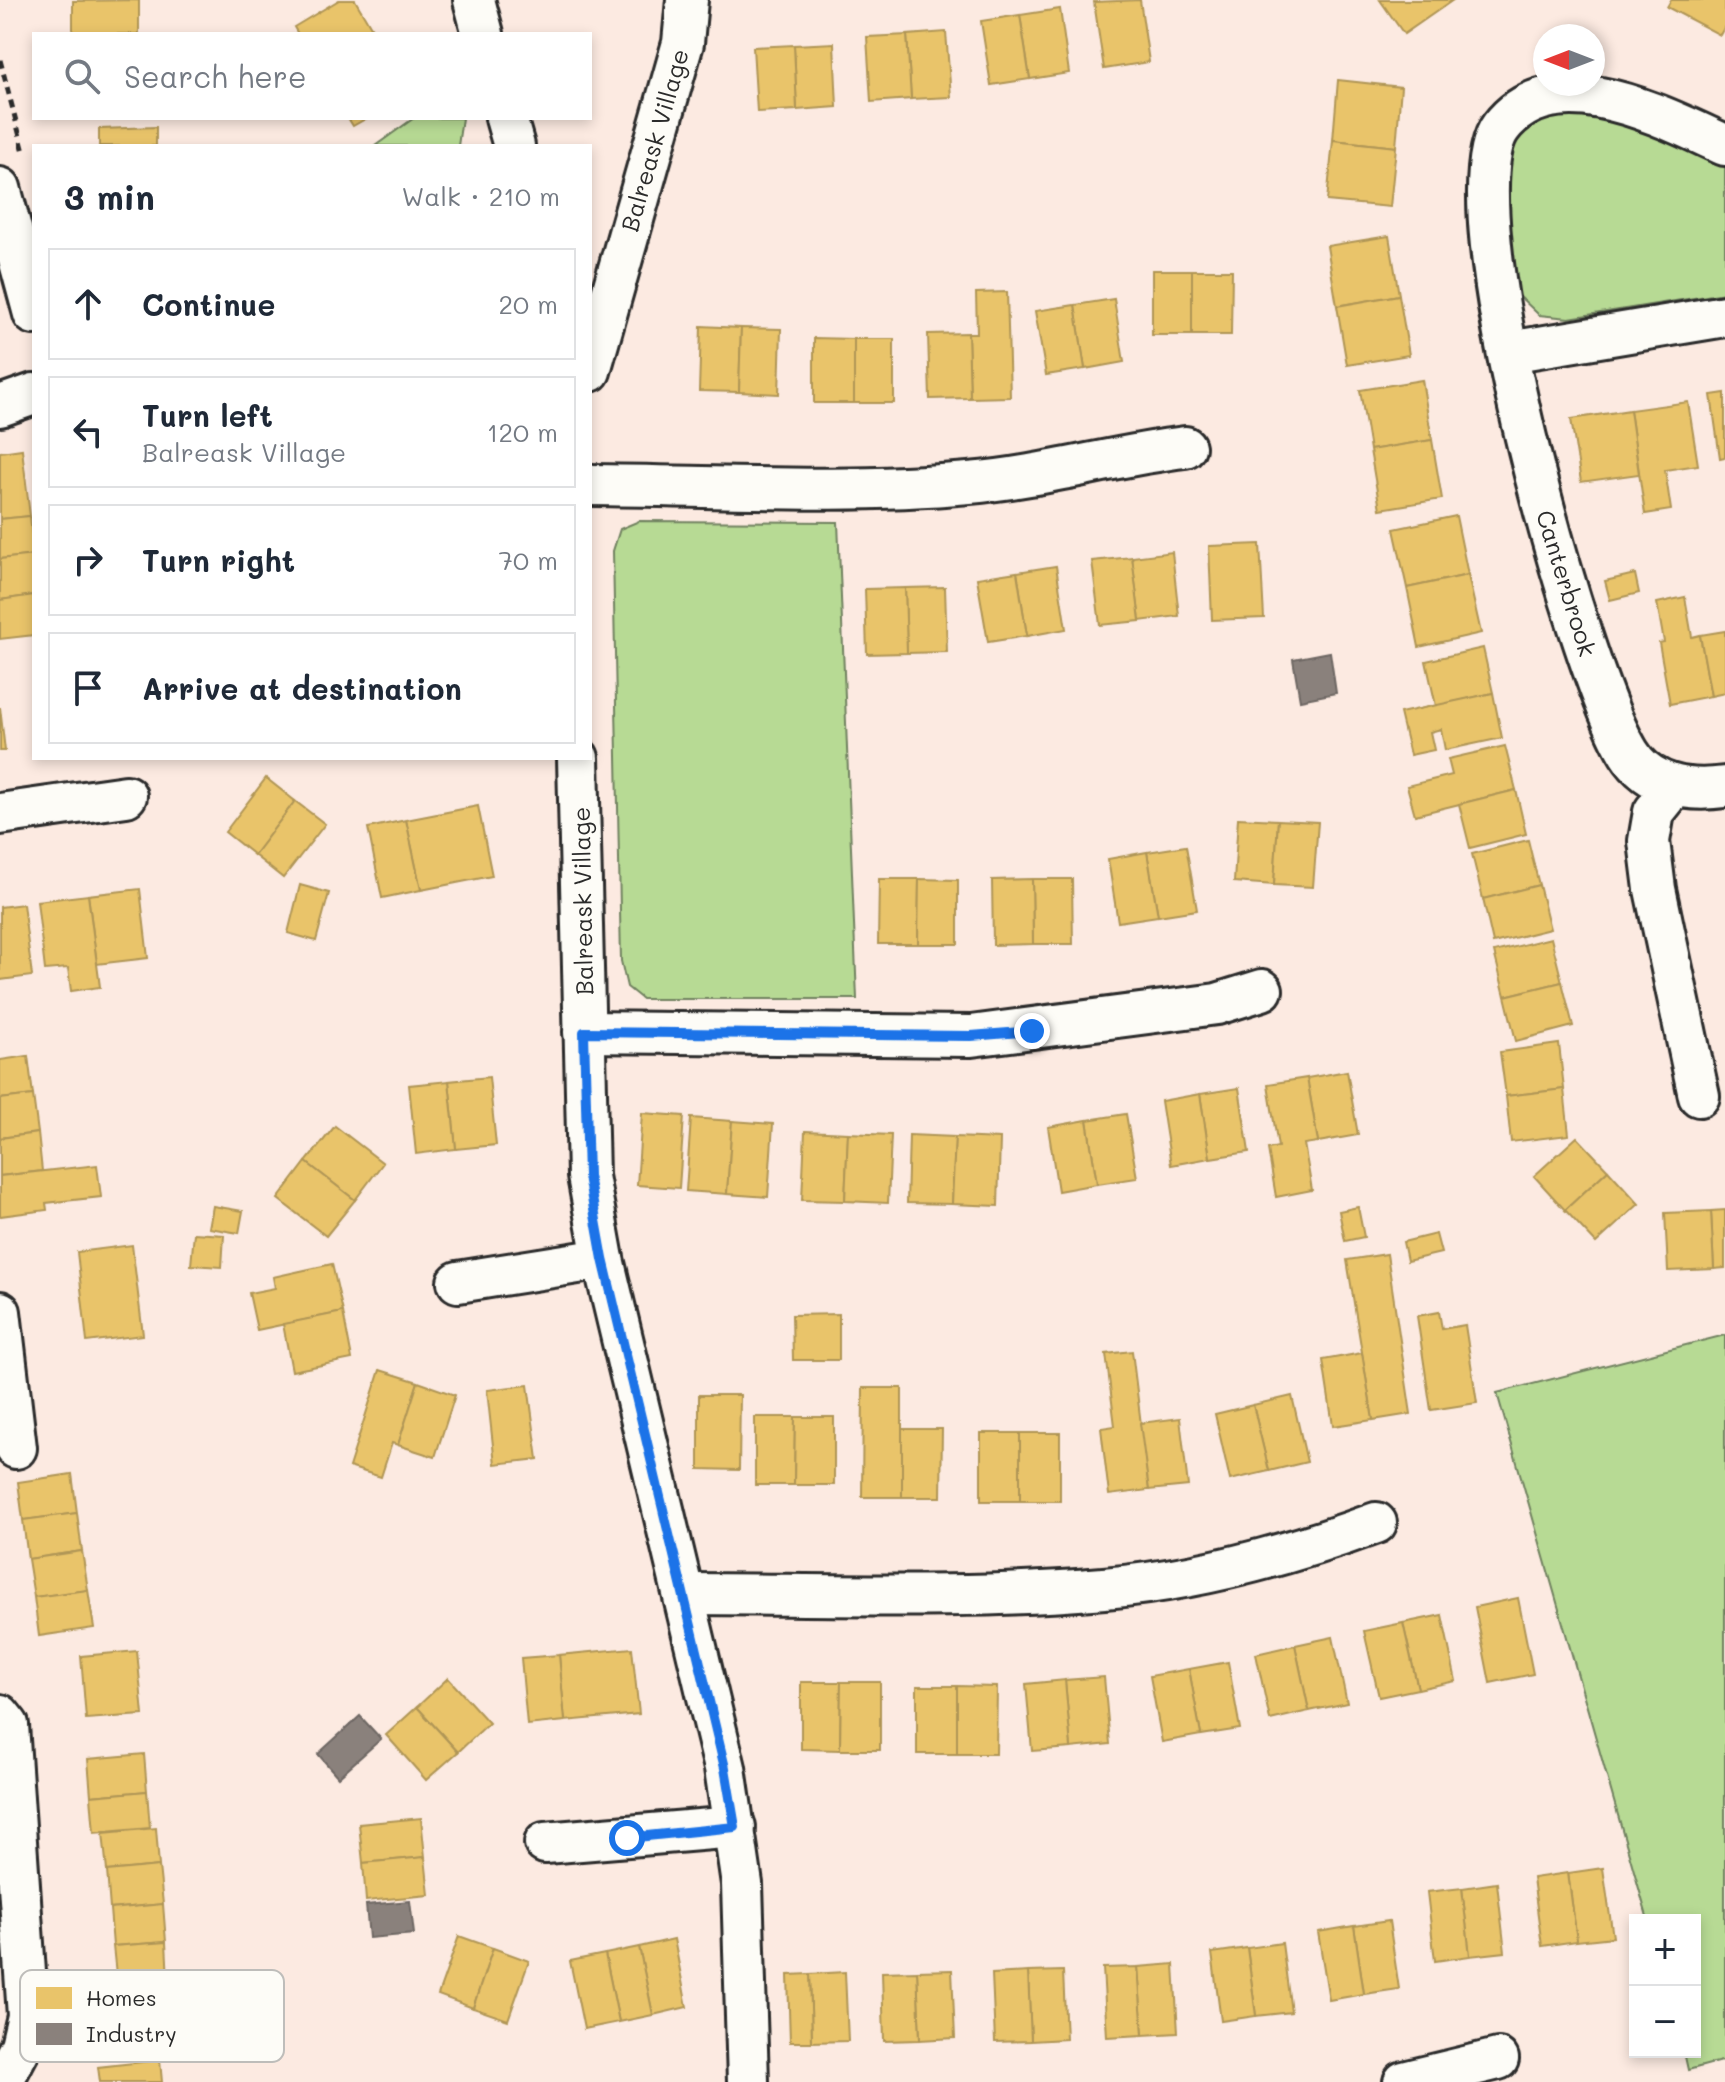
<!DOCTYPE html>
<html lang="en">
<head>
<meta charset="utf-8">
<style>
	:root { --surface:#fff; --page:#f6f6f7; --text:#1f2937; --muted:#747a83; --line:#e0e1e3 }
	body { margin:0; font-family:Mali,sans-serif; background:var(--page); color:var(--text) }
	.controls { position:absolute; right:24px; bottom:24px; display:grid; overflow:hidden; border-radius:0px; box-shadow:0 4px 12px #0003 }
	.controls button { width:72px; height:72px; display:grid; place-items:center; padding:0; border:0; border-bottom:2px solid var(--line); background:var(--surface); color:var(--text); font:40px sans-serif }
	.compass { position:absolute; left:1533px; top:24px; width:72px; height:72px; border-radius:50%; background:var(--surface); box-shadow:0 4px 12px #0003; rotate:270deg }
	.stop { position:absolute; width:24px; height:24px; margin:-18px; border:6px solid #1a73e8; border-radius:50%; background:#fff }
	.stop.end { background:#1a73e8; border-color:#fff; box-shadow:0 2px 8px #0008 }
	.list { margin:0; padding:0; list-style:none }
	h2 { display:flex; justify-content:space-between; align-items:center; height:104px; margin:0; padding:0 32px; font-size:34px }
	h2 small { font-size:26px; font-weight:400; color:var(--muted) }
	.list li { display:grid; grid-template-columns:52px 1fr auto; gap:24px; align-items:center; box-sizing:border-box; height:112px; margin:0 16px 16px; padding:0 16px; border:2px solid var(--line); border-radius:0px }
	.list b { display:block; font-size:30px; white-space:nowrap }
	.list p { margin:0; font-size:26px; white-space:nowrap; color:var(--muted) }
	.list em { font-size:26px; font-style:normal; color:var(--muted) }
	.icon { flex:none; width:44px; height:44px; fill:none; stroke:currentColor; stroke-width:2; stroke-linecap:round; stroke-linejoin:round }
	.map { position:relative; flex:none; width:1725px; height:2082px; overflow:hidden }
	.search { position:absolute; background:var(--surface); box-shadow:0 4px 12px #0003; left:32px; top:32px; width:560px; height:88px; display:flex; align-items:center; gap:20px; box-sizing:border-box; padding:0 28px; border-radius:0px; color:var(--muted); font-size:30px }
	.panel { position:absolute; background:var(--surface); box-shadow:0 4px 12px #0003; left:32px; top:144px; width:560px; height:616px; border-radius:0px }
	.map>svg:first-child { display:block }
</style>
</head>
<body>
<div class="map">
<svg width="1725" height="2082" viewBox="0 0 1725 2082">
	<rect width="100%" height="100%" fill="#fceae1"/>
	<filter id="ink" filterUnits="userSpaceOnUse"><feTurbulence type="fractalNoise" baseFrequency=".0125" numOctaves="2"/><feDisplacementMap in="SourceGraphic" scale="16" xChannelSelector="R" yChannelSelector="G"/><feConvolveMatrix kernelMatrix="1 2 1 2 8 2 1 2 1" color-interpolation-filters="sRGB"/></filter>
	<g filter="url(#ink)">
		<!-- green -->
		<g fill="#b7da94" stroke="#718260" stroke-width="2">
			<path d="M1589,110l70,24 66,30v129l-156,25 -30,-3 -24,-23 -9,-60 -1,-81 37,-38z"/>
			<path d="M414,118h48l-4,28h-83z"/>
			<path d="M639,521l199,1 19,477h-215l-15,-12 -6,-26 -8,-410 7,-22z"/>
			<path d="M1725,1335v725l-37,10 -4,-18h11v-132h-47l-151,-527z"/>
		</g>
		<!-- homes -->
		<g fill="#e9c46a" stroke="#b09657" stroke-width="2">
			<path d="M139,0v34h-66v-33z"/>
			<path d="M339,0h16l20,34h-77l-4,-7z"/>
			<path d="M1140,0l9,62 -45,7 -10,-67z"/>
			<path d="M1380,0h73l-49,34z"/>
			<path d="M1671,0h54v26l-5,9 -53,-28z"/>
			<path d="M1060,9l9,64 -39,6 -10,-64z"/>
			<path d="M1020,15l10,64 -39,6 -10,-64z"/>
			<path d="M946,32l5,65 -40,2 -4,-64z"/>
			<path d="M907,35l4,64 -40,3 -4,-65z"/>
			<path d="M834,43l3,64 -40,3 -3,-65z"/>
			<path d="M794,45l3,65 -40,2 -4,-65z"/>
			<path d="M1338,80l63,7 -5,60 -63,-7z"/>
			<path d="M348,118h19l-14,8z"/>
			<path d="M156,127v19h-57v-17z"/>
			<path d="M1333,140l63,7 -6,60 -63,-6z"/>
			<path d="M1389,236l10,59 -62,11 -10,-60z"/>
			<rect x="1152" y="270" width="40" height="65"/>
			<path d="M1192,270h40l-1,65h-39z"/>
			<path d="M1007,292l3,105 -40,1 -2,-65h9l-1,-40z"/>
			<path d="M1399,295l10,60 -62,10 -10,-59z"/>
			<path d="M1114,299l10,63 -39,7 -10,-64z"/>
			<path d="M1075,305l10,64 -39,6 -11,-64z"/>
			<path d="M701,326l40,2 -2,64 -40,-1z"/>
			<path d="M741,328l40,1 -2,65 -40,-2z"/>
			<path d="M968,333l2,65 -40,1 -2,-65z"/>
			<path d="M814,338l40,1v64h-40z"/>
			<rect x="854" y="339" width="40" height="64"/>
			<path d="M1422,380l10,60 -62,10 -10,-60z"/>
			<path d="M1725,393v64l-5,1 -9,-63z"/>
			<path d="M1688,402l10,63 -33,5 6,40 -26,4 -15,-104z"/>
			<path d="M1630,410l9,64 -58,8 -10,-63z"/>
			<path d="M1432,440l10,59 -62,10 -10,-59z"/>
			<path d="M22,449l8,67 -30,3v-67z"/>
			<path d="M30,516l4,39 -34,4v-40z"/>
			<path d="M1456,516l12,59 -61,13 -13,-59z"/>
			<path d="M1260,544l4,74 -52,2 -3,-74z"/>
			<path d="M1172,552l7,64 -39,5 -8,-64z"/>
			<path d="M34,555v40l-34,5v-41z"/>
			<path d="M1132,557l8,64 -40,4 -8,-64z"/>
			<path d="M1056,566l10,63 -39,7 -10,-64z"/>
			<path d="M1017,572l10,64 -39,6 -11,-64z"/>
			<path d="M1635,574l4,19 -29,7 -5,-19z"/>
			<path d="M1468,575l13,58 -62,14 -12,-59z"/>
			<path d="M945,587l2,65 -40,1 -2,-65z"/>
			<path d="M905,588l2,65 -40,1 -2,-65z"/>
			<path d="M34,595v40l-34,4v-39z"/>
			<path d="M1685,597l7,40 8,-2 11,61 -41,8 -11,-61 5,-1 -7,-39z"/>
			<path d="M1725,631v62l-14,3 -11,-61z"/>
			<path d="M1483,648l10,45 -57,13 -10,-45z"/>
			<path d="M1493,693l9,45 -57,12 -4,-21 -11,3 4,18 -24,5 -10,-42z"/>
			<path d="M0,707l5,44h-5z"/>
			<path d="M1505,746l11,44 -101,25 -8,-29 45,-11 -4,-16z"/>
			<path d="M266,778l29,23 -41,54 -29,-23z"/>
			<path d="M1516,790l10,44 -56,14 -11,-44z"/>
			<path d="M295,801l30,23 -42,54 -29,-23z"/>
			<path d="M478,806l14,70 -71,14 -15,-70z"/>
			<path d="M1238,818l40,2 -4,65 -40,-3z"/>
			<path d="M406,820l15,70 -39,8 -14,-70z"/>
			<path d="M1278,820l40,2 -5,65 -39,-2z"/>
			<path d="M1528,840l11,45 -56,14 -11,-45z"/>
			<path d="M1186,846l11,64 -39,6 -11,-64z"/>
			<path d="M1147,852l11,64 -40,6 -10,-63z"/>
			<path d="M879,879h40l-1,65h-40z"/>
			<path d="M919,879l39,1v64h-40z"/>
			<path d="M1032,879h40l1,65h-40z"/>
			<path d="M1032,879l1,65 -40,1 -1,-65z"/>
			<path d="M300,885l29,8 -13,48 -28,-8z"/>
			<path d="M1539,885l11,44 -57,14 -10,-44z"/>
			<path d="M140,889l8,69 -51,6 -9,-69z"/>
			<path d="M88,895l12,92 -29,4 -3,-23 -23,2 -8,-69z"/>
			<path d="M23,904l9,72 -32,4v-73z"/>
			<path d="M1551,938l11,44 -57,14 -11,-44z"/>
			<path d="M1562,982l11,44 -57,15 -11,-45z"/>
			<path d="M1559,1044l5,45 -58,7 -6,-44z"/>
			<path d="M28,1056l5,39 -33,4v-39z"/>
			<path d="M1347,1071l11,64 -40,7 -11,-64z"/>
			<path d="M489,1077l7,68 -40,4 -7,-68z"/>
			<path d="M1307,1078l11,64 -14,2 8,46 -36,7 -8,-48 10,-2 -10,-63z"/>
			<path d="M449,1081l7,68 -40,5 -7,-69z"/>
			<path d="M1239,1088l10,64 -39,6 -10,-64z"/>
			<path d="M1564,1089l5,46 -58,7 -5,-46z"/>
			<path d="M1200,1094l10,64 -39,7 -10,-64z"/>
			<path d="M33,1095l5,38 -38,5v-39z"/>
			<path d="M642,1113l42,3 -5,72 -42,-3z"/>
			<path d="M1126,1114l11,64 -40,6 -10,-64z"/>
			<path d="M691,1118l41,3 -5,73 -41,-3z"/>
			<path d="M1087,1120l10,64 -39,7 -10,-64z"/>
			<path d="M732,1121l41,3 -5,73 -41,-3z"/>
			<path d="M335,1126l48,37 -28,37 -49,-38z"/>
			<path d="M805,1131l43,2 -3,68 -43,-1z"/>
			<path d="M38,1133l4,38 -42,5v-38z"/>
			<path d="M848,1133l43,2 -3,68 -43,-2z"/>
			<path d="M909,1135l46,2 -3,67 -45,-1z"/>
			<path d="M955,1137l45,2 -2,67 -46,-2z"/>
			<path d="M1577,1137l31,33 -43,40 -31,-34z"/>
			<path d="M306,1162l49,38 -29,36 -48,-37z"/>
			<path d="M97,1165l4,32 -55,6 1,7 -47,6v-40z"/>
			<path d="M1608,1170l31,34 -43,39 -31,-33z"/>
			<path d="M213,1206l30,5 -4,22 -30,-5z"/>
			<path d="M1358,1207l6,30 -19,4 -6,-30z"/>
			<path d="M1725,1210v58l-11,1 -3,-58z"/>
			<path d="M1711,1211l3,58 -46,2 -3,-58z"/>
			<path d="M194,1233l30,2 -2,32 -31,-2z"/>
			<path d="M1436,1234l5,19 -34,8 -4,-19z"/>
			<path d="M132,1245l11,90 -56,7 -10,-90z"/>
			<path d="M1387,1254l24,160 -38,6 -26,-160z"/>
			<path d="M332,1264l11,48 -86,18 -8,-37 26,-5 -2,-11z"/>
			<path d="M343,1312l9,47 -60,12 -9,-47z"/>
			<path d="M1439,1312l3,17 23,-4 12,78 -46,7 -14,-94z"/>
			<path d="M839,1314v46h-46l-1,-45z"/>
			<path d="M1132,1351l17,139 -40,5 -8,-67 14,-2 -9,-72z"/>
			<path d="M1362,1353l11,67 -40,6 -10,-66z"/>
			<path d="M380,1370l38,12 -20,63 -6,-2 -11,34 -32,-10z"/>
			<path d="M418,1382l37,13 -20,62 -37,-12z"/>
			<path d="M528,1385l10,74 -43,5 -8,-74z"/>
			<path d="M863,1388h39v109h-40z"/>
			<path d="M699,1395h41l-1,75 -40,-1z"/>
			<path d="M1292,1396l15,66 -38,9 -16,-66z"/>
			<path d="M1253,1405l16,66 -39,9 -15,-66z"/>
			<path d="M755,1417h40l-1,68h-39z"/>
			<path d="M795,1417h39v68h-40z"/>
			<path d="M1180,1418l8,68 -39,4 -9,-67z"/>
			<path d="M902,1429h40l-1,68h-39z"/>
			<rect x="981" y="1433" width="39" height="68"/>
			<rect x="1020" y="1433" width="40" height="68"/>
			<path d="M72,1474l5,39 -54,7 -5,-38z"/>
			<path d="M77,1513l5,38 -54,8 -5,-39z"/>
			<path d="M82,1551l6,39 -54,7 -6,-38z"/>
			<path d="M88,1590l6,38 -55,8 -5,-39z"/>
			<path d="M1518,1598l15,76 -43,9 -15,-76z"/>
			<path d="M1442,1615l14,66 -38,8 -15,-66z"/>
			<path d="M1403,1623l15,66 -39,8 -15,-66z"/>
			<path d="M1333,1637l14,66 -38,8 -14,-66z"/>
			<path d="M1295,1645l14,66 -39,9 -14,-66z"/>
			<path d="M632,1648l7,66 -74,7 -6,-66z"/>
			<path d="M137,1651l6,64 -57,4 -5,-63z"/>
			<path d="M559,1655l6,66 -38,4 -6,-67z"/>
			<path d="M1228,1662l12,67 -39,6 -12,-66z"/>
			<path d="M1189,1669l12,66 -39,7 -12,-66z"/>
			<path d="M1104,1677l6,67 -39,4 -6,-68z"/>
			<path d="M448,1678l41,45 -31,29 -41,-45z"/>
			<path d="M1065,1680l6,68 -39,3 -6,-67z"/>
			<path d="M801,1682h40l-1,68 -39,-1z"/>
			<path d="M841,1682h39v68h-40z"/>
			<rect x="917" y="1686" width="40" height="68"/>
			<path d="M957,1686l40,1 -1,67h-39z"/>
			<path d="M417,1707l41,45 -32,28 -40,-45z"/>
			<path d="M144,1754l3,37 -56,5 -3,-37z"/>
			<path d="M147,1791l3,37 -56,5 -3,-37z"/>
			<path d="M421,1818l4,39 -62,6 -4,-39z"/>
			<path d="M156,1828l3,38 -52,5 -4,-38z"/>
			<path d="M425,1857l4,38 -63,6 -3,-38z"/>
			<path d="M159,1866l4,38 -53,5 -3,-38z"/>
			<path d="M1603,1868l10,69 -36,4 -9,-68z"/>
			<path d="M1568,1873l9,68 -35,5 -9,-68z"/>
			<path d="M1497,1883l8,69 -35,4 -8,-68z"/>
			<path d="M1462,1888l8,68 -35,5 -8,-69z"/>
			<path d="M163,1904l3,38 -53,4 -3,-37z"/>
			<path d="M1389,1921l10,68 -35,5 -10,-68z"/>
			<path d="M1354,1926l10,68 -35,6 -11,-68z"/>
			<path d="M459,1936l34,12 -20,60 -35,-13z"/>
			<path d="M674,1939l13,68 -34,8 -14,-68z"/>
			<path d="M166,1942l2,38 -51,4 -4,-38z"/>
			<path d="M1282,1943l9,69 -35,4 -9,-68z"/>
			<path d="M639,1947l14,68 -34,7 -14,-68z"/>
			<path d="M493,1948l36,13 -21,59 -35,-12z"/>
			<path d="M1247,1948l9,68 -35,5 -9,-68z"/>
			<path d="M605,1954l14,68 -35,7 -14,-68z"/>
			<path d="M1174,1964l4,69 -35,2 -5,-68z"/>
			<path d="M1138,1967l5,68 -36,2 -4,-69z"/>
			<path d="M952,1970l3,68 -35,2 -3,-69z"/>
			<path d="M917,1971l3,69 -36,1 -2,-69z"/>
			<path d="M1063,1971l3,68 -35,2 -3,-69z"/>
			<path d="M845,1972l3,69 -36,1 -2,-68z"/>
			<path d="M1028,1972l3,69 -36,1 -3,-68z"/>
			<path d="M810,1974l2,68h-22l-2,-67z"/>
			<path d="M160,2060l2,22h-62l-2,-15z"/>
		</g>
		<!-- industry -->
		<g fill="#8a817c" stroke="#6e6764" stroke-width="2">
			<path d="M1330,652l6,41 -36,7 -7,-41z"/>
			<path d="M360,1716l21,23 -43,38 -20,-23z"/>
			<path d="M410,1901l4,33 -45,4 -3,-33z"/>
		</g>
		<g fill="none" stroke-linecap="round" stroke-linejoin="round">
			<!-- street casing -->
			<g stroke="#2b2b2b" stroke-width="46">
				<g id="street">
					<path d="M474,0l9,34"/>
					<path d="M506,118l8,28"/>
					<path d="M1725,145c-60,-27 -171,-87 -224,-18 -55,71 78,545 128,626 21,34 59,39 96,34"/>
					<path d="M0,188l34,126"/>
					<path d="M1509,352l216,-36"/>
					<path d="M590,371l93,-328 4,-43"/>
					<path d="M0,406l34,-12"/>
					<path d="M590,485c126,1 253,9 379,-2 73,-6 143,-27 216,-36"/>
					<path d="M578,758l10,418 15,83 122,509 17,116 6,198"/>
					<path d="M1674,787l-20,25 -5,29 6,48 44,207"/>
					<path d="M0,814l126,-18"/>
					<path d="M584,1032l387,4 246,-32 45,-14"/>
					<path d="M458,1282l145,-23"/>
					<path d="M0,1312l16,136"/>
					<path d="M684,1594c139,0 281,6 420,-6 92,-8 185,-33 272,-65"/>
					<path d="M0,1715l8,10 20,291 -7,30 -19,36"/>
					<path d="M545,1843l190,-16"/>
					<path d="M1404,2082l94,-23"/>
				</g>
			</g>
			<!-- path -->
			<path stroke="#2b2b2b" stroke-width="5" stroke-dasharray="8 6" stroke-linecap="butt" d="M0,60l24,92"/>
			<!-- street -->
			<use href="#street" stroke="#fdfcf7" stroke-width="40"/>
		</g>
	</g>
	<g fill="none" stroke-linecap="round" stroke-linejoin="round" filter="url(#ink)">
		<!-- route -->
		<path stroke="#1a73e8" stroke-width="10" d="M627,1838l108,-11 -10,-59 -122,-509 -15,-83 -4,-144 387,4 61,-5"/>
	</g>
	<g text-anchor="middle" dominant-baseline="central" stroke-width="8" stroke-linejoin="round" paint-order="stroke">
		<!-- street labels -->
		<g font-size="24" fill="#2b2b2b" stroke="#fdfcf7">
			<text transform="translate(654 140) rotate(-74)">Balreask Village</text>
			<text transform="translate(1567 583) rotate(73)">Canterbrook</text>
			<text transform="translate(582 901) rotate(-91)">Balreask Village</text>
		</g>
	</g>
	<!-- legend -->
	<rect x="20" y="1970" width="264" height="92" rx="12" fill="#fdfcf7" stroke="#bebdba" stroke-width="2"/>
	<rect x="36" y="1987" width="36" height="22" fill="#e9c46a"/>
	<rect x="36" y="2023" width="36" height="22" fill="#8a817c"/>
	<g font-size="22" fill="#2b2b2b">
		<text x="86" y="2006">Homes</text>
		<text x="86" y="2042">Industry</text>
	</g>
</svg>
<div class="controls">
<button>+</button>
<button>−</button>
</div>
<svg class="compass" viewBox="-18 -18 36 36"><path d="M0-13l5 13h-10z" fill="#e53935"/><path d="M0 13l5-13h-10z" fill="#747a83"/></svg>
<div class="stop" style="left:627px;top:1838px"></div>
<div class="stop end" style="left:1032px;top:1031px"></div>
<div class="search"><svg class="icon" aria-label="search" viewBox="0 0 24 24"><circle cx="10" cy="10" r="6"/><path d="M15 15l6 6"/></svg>Search here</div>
<section class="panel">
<h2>3 min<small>Walk · 210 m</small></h2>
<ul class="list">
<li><svg class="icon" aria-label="ahead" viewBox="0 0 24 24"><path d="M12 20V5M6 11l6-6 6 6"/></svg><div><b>Continue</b></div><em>20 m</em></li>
<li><svg class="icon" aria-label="left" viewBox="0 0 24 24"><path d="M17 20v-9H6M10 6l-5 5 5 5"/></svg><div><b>Turn left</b><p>Balreask Village</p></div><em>120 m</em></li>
<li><svg class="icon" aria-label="right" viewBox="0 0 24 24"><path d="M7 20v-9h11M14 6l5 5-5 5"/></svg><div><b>Turn right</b></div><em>70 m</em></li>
<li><svg class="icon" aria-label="arrive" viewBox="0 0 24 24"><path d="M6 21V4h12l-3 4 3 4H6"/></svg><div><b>Arrive at destination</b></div></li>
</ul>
</section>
</div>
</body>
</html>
